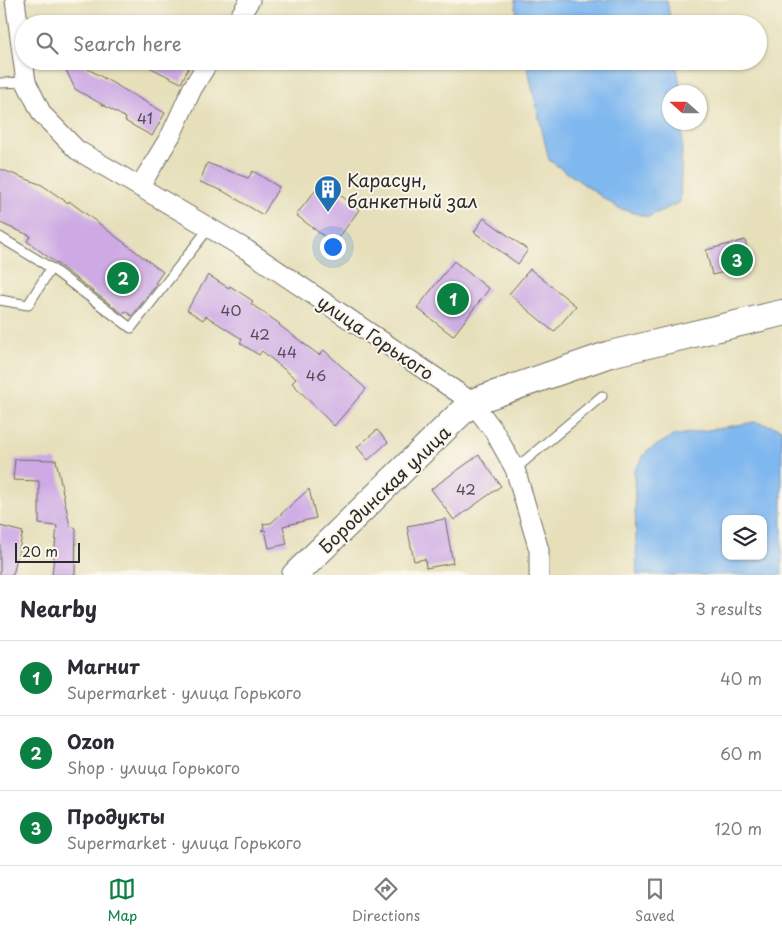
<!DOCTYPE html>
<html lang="en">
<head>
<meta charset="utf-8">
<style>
	:root { --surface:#fff; --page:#f7f7f7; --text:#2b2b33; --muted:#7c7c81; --line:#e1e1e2; --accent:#0b8043 }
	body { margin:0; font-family:"Playpen Sans",sans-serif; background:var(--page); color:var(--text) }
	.controls { position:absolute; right:15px; bottom:15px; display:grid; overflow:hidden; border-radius:10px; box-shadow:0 1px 4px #0004 }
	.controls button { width:45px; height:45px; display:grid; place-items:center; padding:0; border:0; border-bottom:1px solid var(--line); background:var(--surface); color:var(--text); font:25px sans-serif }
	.compass { position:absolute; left:662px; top:85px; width:45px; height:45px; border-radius:50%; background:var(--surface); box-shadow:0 1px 4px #0004; rotate:291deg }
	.scale { position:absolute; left:15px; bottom:12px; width:65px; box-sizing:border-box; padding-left:5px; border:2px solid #2b2b2b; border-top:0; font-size:14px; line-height:18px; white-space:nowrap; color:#2b2b2b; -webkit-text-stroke:4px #fbf7ec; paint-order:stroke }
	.you { position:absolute; left:332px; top:246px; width:18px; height:18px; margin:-12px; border:4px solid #fff; border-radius:50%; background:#1a73e8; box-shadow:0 0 0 8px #1a73e833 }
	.badge { display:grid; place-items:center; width:32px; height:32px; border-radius:50%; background:var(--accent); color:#fff; font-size:16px; font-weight:700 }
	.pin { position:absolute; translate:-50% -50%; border:2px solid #fff; box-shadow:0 1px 5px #0006 }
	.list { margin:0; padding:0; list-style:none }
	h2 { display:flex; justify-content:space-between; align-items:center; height:65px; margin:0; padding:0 20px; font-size:21px }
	h2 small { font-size:16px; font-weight:400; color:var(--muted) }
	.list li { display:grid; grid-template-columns:32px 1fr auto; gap:15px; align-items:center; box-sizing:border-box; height:75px; padding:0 20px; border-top:1px solid var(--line) }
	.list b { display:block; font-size:19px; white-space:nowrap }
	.list p { margin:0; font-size:16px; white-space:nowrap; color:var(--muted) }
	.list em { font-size:16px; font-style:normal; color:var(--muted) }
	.icon { flex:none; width:28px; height:28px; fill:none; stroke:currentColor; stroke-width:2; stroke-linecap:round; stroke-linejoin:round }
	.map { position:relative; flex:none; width:782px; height:575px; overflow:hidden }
	.search { position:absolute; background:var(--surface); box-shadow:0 1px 4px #0004; left:15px; right:15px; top:15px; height:55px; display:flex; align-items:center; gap:12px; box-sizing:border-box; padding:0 18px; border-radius:28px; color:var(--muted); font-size:19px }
	.sheet { height:290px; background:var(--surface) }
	nav { display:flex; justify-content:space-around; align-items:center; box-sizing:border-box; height:70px; border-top:1px solid var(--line); background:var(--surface); font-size:14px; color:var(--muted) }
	nav a { display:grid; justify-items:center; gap:2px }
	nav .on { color:var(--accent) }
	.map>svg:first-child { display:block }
</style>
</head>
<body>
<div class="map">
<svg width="782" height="575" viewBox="0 0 782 575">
	<rect width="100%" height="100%" fill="#fbf7ec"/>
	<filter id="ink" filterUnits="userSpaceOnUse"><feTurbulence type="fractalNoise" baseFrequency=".02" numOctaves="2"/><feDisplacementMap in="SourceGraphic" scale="10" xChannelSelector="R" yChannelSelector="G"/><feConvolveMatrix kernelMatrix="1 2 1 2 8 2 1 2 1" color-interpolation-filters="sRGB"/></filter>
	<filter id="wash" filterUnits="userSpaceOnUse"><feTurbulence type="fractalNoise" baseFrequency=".0096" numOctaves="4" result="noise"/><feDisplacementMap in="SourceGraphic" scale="20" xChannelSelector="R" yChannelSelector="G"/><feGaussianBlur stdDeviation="1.12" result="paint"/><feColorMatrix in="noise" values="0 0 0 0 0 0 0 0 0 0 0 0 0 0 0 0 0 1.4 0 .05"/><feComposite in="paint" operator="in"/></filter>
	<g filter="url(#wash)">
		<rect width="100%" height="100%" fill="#e6dfba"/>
		<!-- water -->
		<g fill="#7fb7ef" stroke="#55718d" fill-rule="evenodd">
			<path d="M515,0h152l4,24h-153z"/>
			<path d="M526,61h150l5,31h-11v30l13,1 -3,79 -32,15 -30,-9 -69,-48z"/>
			<path d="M755,422l25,6 2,2v145h-145l-3,-104 13,-20 26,-15zM726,519h37v37h-37z"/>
		</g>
		<g id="blocks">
			<!-- building -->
			<g fill="#cdaae4">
				<path d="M62,61h12l91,52 -13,23 -27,-15 1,-3 -51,-29z"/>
				<path d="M137,61h55l-11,22z"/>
				<path d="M207,163l41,15 5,-7 26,16 -16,28 -40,-24 -23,-9z"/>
				<path d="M0,169l42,16 26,18 1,-2 94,71 -8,11 2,1 -25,32 -7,-5 -2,3 -96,-73 4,-5 -31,-13z"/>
				<path d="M323,181l36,29 -25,34 -38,-29z"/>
				<path d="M484,218l44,32 -10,14 -44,-32z"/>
				<path d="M745,240l7,25 -40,10 -6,-25z"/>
				<path d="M454,261l35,28 -36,47 -36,-28z"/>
				<path d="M530,269l46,37 -22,26 -45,-38z"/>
				<path d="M208,275l21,13 1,-2 23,15 -2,3 29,20 -1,1 40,30 5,-5 42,39 -32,37 -42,-43 4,-4 -34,-28 -3,4 -19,-12 2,-4 -36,-23 -3,4 -16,-10z"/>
				<path d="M377,430l11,12 -20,18 -11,-13z"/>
				<path d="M479,455l22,31 -47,34 -23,-31z"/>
				<path d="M15,459l41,1 14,66 6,2 -1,47h-23l5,-49 -18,-2v-43l-26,-1z"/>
				<path d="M309,489l7,29 -33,8 4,18 -18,4 -4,-18 -4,1 3,-3 -1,-4 8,-1z"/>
				<path d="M445,519l8,44 -27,5 -1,-9 -11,2 -7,-35z"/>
				<path d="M0,526l23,6 -10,43h-13z"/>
			</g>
		</g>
	</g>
	<g filter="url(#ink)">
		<use href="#blocks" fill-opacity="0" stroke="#6c6a5d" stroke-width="1"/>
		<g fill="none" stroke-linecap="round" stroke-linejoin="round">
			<!-- service casing -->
			<g stroke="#6c6a5d" stroke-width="11">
				<g id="service">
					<path d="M0,83l26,-1"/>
					<path d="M0,237l51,31 80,60 78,-100"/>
					<path d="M0,300l28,5 23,-37"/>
					<path d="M515,469l87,-73"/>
				</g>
			</g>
			<!-- minor casing -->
			<g stroke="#6c6a5d" stroke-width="21">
				<g id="minor">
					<path d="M15,0l11,82 16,32 35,36 170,100 225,152 22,29 21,38 24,81v25"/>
					<path d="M235,24l15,-24"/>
					<path d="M140,186l31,-51 21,-46 17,-28"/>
				</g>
			</g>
			<!-- secondary casing -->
			<g stroke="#6c6a5d" stroke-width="28">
				<path id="secondary" d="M295,575l177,-173 138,-48 172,-41"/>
			</g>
			<!-- service -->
			<use href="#service" stroke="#fff" stroke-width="9"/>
			<!-- minor -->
			<use href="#minor" stroke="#fff" stroke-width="19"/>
			<!-- secondary -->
			<use href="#secondary" stroke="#fff" stroke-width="26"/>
		</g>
	</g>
	<!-- icons -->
	<defs>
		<g id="building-pin" transform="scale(1.4375)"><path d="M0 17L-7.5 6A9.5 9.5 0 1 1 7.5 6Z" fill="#1f6fb2" stroke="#fbf7ec"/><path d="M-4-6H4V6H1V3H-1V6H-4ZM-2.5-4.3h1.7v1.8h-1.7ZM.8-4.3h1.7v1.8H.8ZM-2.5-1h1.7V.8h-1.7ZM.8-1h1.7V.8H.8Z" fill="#fff"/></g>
	</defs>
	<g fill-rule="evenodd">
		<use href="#building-pin" x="328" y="189"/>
	</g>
	<g text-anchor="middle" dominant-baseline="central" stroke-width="4" stroke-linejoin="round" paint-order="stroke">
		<!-- number labels -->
		<g font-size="15" fill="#544b59">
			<text x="145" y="117">41</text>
			<text x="231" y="309">40</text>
			<text x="260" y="333">42</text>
			<text x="287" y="351">44</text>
			<text x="316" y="374">46</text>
			<text x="466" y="488">42</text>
		</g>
		<!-- poi labels -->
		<g font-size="18" fill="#2b2b2b" stroke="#fbf7ec" text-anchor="start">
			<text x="347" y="179">Карасун,<tspan x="347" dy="21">банкетный зал</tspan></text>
		</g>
		<!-- street labels -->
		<g font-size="18" fill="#2b2b2b" stroke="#fbf7ec">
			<text transform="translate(376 337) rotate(34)">улица Горького</text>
			<text transform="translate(384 489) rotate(-44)">Бородинская улица</text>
		</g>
	</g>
</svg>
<div class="controls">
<button><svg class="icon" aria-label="layers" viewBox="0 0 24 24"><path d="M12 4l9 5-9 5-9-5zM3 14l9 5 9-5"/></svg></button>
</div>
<svg class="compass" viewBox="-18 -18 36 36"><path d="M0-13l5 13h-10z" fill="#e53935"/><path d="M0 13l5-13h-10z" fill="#7c7c81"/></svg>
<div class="scale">20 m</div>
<div class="you"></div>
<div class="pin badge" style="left:453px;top:299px">1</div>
<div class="pin badge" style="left:123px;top:278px">2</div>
<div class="pin badge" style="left:737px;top:260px">3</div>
<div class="search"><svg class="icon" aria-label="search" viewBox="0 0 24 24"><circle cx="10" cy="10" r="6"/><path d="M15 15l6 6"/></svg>Search here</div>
</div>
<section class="sheet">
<h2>Nearby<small>3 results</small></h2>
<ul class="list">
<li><span class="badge">1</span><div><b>Магнит</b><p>Supermarket · улица Горького</p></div><em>40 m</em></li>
<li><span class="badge">2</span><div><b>Ozon</b><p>Shop · улица Горького</p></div><em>60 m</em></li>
<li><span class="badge">3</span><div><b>Продукты</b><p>Supermarket · улица Горького</p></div><em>120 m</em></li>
</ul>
</section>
<nav>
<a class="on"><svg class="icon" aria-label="map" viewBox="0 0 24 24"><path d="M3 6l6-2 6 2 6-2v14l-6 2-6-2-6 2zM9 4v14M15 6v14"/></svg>Map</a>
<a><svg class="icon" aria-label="directions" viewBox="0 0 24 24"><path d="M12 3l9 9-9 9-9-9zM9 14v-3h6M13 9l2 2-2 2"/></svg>Directions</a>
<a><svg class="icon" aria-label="saved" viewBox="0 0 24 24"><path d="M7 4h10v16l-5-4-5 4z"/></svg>Saved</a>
</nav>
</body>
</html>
